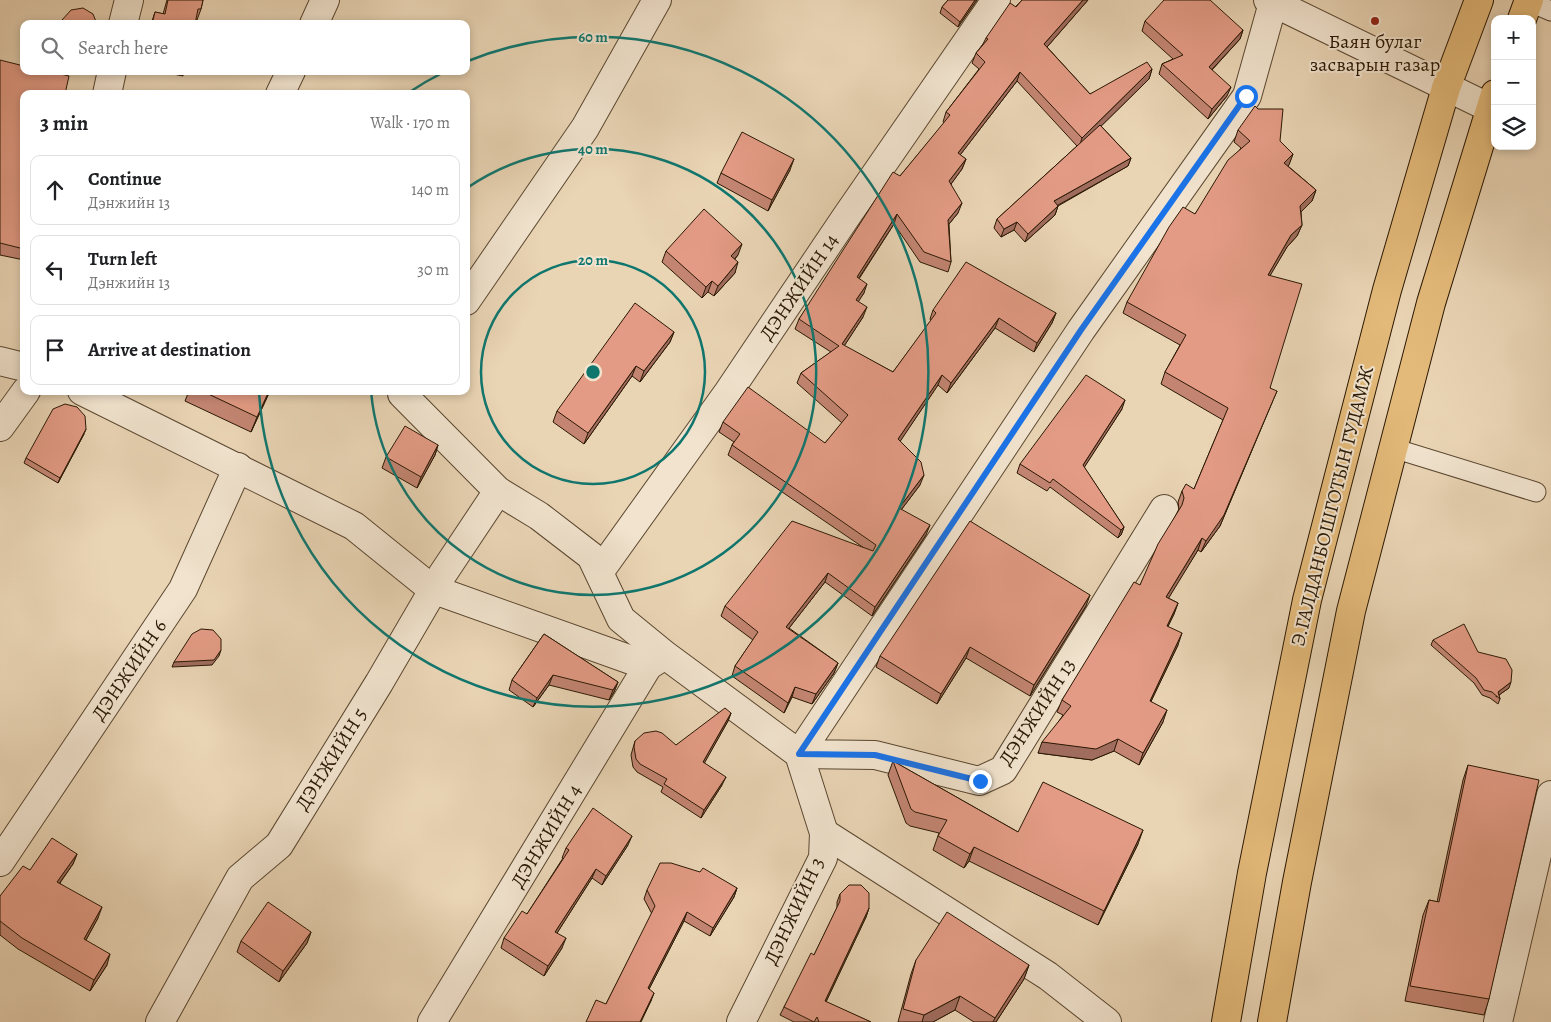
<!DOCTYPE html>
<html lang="en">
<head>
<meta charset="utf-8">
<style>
	:root { --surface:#fff; --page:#f2f2f2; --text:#202124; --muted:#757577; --line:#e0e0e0 }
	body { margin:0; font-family:Alegreya,serif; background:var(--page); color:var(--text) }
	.controls { position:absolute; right:15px; top:15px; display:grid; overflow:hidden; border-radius:10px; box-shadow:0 2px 8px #0003 }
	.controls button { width:45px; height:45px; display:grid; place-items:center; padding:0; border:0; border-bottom:1px solid var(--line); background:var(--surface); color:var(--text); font:25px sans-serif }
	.stop { position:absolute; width:15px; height:15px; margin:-11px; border:4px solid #1a73e8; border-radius:50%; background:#fff }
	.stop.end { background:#1a73e8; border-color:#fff; box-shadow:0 1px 5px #0008 }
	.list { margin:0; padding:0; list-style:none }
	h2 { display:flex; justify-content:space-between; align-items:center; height:65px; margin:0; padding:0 20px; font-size:21px }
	h2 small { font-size:16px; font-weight:400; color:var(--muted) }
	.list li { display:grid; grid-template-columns:32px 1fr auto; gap:15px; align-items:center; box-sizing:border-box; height:70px; margin:0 10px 10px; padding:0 10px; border:1px solid var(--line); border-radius:10px }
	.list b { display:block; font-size:19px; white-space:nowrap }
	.list p { margin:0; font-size:16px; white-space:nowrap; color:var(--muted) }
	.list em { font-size:16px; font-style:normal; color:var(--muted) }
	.icon { flex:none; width:28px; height:28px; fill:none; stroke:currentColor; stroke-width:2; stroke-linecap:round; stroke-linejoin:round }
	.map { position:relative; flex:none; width:1551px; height:1022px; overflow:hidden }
	.search { position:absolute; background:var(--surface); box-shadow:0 2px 8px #0003; left:20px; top:20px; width:450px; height:55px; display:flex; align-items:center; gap:12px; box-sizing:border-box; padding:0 18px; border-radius:10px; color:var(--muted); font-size:19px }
	.panel { position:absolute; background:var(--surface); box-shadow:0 2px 8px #0003; left:20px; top:90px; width:450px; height:305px; border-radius:10px }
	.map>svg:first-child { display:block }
</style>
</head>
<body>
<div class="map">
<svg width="1551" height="1022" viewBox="0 0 1551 1022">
	<rect width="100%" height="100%" fill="#e9d4b4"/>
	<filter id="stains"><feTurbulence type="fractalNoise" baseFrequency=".004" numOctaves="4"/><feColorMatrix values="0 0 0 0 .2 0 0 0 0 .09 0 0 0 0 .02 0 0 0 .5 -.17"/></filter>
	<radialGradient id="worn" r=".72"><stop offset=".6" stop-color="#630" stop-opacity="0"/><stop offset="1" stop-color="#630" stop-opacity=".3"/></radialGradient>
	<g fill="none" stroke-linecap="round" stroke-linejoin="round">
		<!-- lane casing -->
		<g stroke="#5a4730" stroke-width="21">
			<g id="lane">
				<path d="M1528,1l23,10"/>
				<path d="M1393,448l143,44"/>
			</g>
		</g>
		<!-- street casing -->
		<g stroke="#5a4730" stroke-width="30">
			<g id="street">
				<path d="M1268,0l222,108"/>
				<path d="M123,24l6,-24"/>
				<path d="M314,24l11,-24"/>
				<path d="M107,94l5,-23"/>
				<path d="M280,94l11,-23"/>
				<path d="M466,301l119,-173 72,-128"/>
				<path d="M0,361l24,6"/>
				<path d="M82,391l272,135 78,63 216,77"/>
				<path d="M404,391l-2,3 96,97 41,25 52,40 30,63 44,36 134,99 25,79 -1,25 -82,164"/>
				<path d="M0,427l26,-36"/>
				<path d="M1164,509l-161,261 -24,11 -104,-26 -76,-1 282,-424 166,-234 26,-93"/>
				<path d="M600,571l127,-177 119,-177 150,-217"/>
				<path d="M824,833l224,143 59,46"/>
				<path d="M0,862l183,-273 55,-122"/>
				<path d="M160,1022l80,-144 39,-33 100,-162 63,-108 56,-84"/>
				<path d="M432,1022l216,-356 14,-9"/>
				<path d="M1498,1022l53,-227"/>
			</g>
		</g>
		<!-- primary casing -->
		<g stroke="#2a1804" stroke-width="30">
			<g id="primary">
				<path d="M1522,19l7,-19"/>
				<path d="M1226,1022l26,-149 55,-273 80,-310 59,-202 33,-88"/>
				<path d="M1272,1022l25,-140 54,-271 80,-308 64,-209"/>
			</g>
		</g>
		<!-- lane -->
		<use href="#lane" stroke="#f1e3ce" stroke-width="19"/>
		<!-- street -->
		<use href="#street" stroke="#f1e3ce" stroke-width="28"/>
		<!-- primary -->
		<use href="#primary" stroke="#e4ba7a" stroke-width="28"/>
	</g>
	<!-- wall -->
	<g fill="#c38572" stroke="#2a1804">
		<path d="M167,0h36l-2,9 -4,11h-1l-1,4h-44l4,-12 8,2z"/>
		<path d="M948,0h29l-19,27 -18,-14 2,-6z"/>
		<path d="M1022,0h66l-41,47 43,47 62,-25 -3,10 -48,47 30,32 -3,8 -70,40 -3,9 -30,27 -11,-12 -13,7 -7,-9 3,-9 80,-73 -60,-65 -57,74 6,4 -4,10 -11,15 7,29 -9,11 2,38 -3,10 -28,-10 -26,-38 -35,55 5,14 -6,8 5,16 -19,29 49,26 38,-51 -1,-2 3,-9 123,3 -4,10 -18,29 -39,-24 -48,65 -9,-8 -38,56 20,44 -19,25 25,25 -54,81 -47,-34 -36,46 49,35 -4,10 -22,31 -20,-7 -8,16 -52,-37 3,-10 18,-26 -32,-24 4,-10 139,-58 -136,-93 4,-10 2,-3 -15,-10 4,-10 102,21 17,-20 -45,-40 4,-10 30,-21 -36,-23 4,-10 101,-143 44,-53 -1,-1 3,-10 33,-43 -7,-6 4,-10 7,-9 3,-6z"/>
		<path d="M1145,21l98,9 -3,9 -28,31 15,26 -19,23 -49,-45 3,-10 11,-5 -31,-28z"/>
		<path d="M0,60l24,34v166l-24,-5z"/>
		<path d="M158,71h26l-1,5z"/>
		<path d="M1238,130l42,11 13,13 -5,12 28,24 -4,11 -11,11 1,13 -5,11 -10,11 -17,28v113l2,14 -52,124 -19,26 -3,-2 -30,48 10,5 -4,11 -6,12 10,19 -27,56 12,21 -24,43 -25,-14 -22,9 -54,-7 25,-38 -6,-3 5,-12 78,-115 39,-76 -1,-7 4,-11 12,-2 29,-69 -62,-36 4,-12 15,-27 -57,-32 4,-11 68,-88 46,-66 -7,-6z"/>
		<path d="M790,170l-22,41 -51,-28 4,-10z"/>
		<path d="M666,251l72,4 -3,4v14l-21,23 -6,-4 -6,6 -40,-36z"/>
		<path d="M674,332l-4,10 -30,40 -8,-6 -48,68 -31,-22 4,-11z"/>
		<path d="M189,391h81l-19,41 -66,-31z"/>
		<path d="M1122,409l-38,58 40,60 -3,8 -3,3 -68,-51 -3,4 -30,-18 3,-9z"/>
		<path d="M84,434l-26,49 -34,-20 2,-5z"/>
		<path d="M438,445l-3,10 -18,33 -35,-20 4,-11z"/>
		<path d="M1086,606l-56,90 -64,-38 -29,46 -61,-37 4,-11z"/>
		<path d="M544,634l74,48 -4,10 -5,8 -60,-15 -16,22 -24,-17 3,-10z"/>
		<path d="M1433,640l76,48 -10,7 1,4 -2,5 -8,-6 -8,-3 -8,-12 -43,-38z"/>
		<path d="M731,713l-3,8 -24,42 18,22 -21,33 -40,-26 2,-5 -26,-15 -4,-5 -2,-12 4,-14 41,4z"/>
		<path d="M893,761l125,71 120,12 -40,81 -129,-64 -5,7 -31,-18 6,-17 -29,-7 -4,-3 -18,-48z"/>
		<path d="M1468,765l21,234 -5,16 -79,-14 18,-86 6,-15 8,2 26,-122z"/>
		<path d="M628,845l-26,40 -10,-7 -35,55 5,15 -18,28 -43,-28 3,-10 23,-24 36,-56h-1l4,-10z"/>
		<path d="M77,854l-4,10 -13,19 38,35 -12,22 21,25 -17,26 -72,-42 -18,-14v-39l30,-26z"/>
		<path d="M737,888l-3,9 -24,39 -26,-15 -35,68 2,12 -45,3 46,-90 -8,-15 3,-9z"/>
		<path d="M840,894l29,14 -3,9 -40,85 45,20h-77l-14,-7 4,-8 30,-52 23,-47v-6z"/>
		<path d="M311,932l-4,11 -28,39 -42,-30 4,-11z"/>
		<path d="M916,960l113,5 -5,14 -28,43h-22l-19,-12 -22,12h-35l13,-48z"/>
	</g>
	<!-- shaded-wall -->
	<g fill="#9f6c5d" stroke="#2a1804">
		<path d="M975,0h2l-19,27 2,-5z"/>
		<path d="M1083,0h5l-47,54 3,-10z"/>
		<path d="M1243,30l-3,9 -35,38 4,-10z"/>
		<path d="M1152,69l-3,10 -70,69 3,-10z"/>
		<path d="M1020,72l-3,9 -63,82 4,-10z"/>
		<path d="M1231,87l-4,9 -19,23 4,-10z"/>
		<path d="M1293,154l-4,11 -9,9 4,-11z"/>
		<path d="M1131,158l-3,8 -77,43 3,-8z"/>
		<path d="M794,159l-4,11 -22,41 4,-11z"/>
		<path d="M966,159l-4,10 -16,22 3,-10z"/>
		<path d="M1316,190l-4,11 -16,16 4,-11z"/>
		<path d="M962,203l-4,10 -13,16 3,-9z"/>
		<path d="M1058,206l-3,9 -30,27 3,-8z"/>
		<path d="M897,214l-3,10 -41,63 4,-10z"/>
		<path d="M1017,222l-3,8 -13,7 3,-8z"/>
		<path d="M1302,225l-5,11 -10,11 -23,39 4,-11 23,-40z"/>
		<path d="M742,244l-4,11 -11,12 4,-11z"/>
		<path d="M738,262l-3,11 -21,23 4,-10z"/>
		<path d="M712,281l-4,11 -6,6 4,-11z"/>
		<path d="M867,284l-3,9 -11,17 3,-10z"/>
		<path d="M867,307l-4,10 -24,37 3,-10z"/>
		<path d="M1056,313l-4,10 -18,29 3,-9z"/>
		<path d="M999,318l-4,10 -48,65 4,-10z"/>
		<path d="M674,332l-4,10 -30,40 4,-11z"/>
		<path d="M636,366l-4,10 -48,68 4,-11z"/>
		<path d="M942,375l-4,10 -43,64 3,-10z"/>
		<path d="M269,391h1l-19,41 6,-15z"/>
		<path d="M1277,391l-57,135 -19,26 5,-11z"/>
		<path d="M1125,400l-3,9 -42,65 3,-9z"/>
		<path d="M86,429l-2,5 -26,49 2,-5z"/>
		<path d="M438,445l-3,10 -18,33 4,-11z"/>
		<path d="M924,475l-4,10 -25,33 4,-10z"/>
		<path d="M930,525l-4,10 -54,81 3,-9z"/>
		<path d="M1124,527l-3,8 -3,3 3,-8z"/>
		<path d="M1202,538l-4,12 -36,59 4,-12z"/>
		<path d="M828,573l-3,9 -42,54 3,-9z"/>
		<path d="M1090,595l-4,11 -56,90 4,-11z"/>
		<path d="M1178,603l-4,11 -11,23 4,-11z"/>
		<path d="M1182,633l-4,12 -32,67 4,-11z"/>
		<path d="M970,647l-4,11 -29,46 4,-10z"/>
		<path d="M221,650l-2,6 -7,9 -40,2 2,-5z"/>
		<path d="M838,663l-4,10 -22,31 4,-10z"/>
		<path d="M553,675l-4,10 -16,22 4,-9z"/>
		<path d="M618,682l-4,10 -5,8 4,-10z"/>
		<path d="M1511,682l-2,6 -13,9 2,-5z"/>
		<path d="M795,687l-3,10 -8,16 4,-10z"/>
		<path d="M1167,710l-4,12 -24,43 4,-12z"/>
		<path d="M731,713l-3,8 -28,50 3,-9z"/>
		<path d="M1118,739l-4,12 -22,9 -54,-7 4,-11z"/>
		<path d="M726,777l-4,8 -21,33 3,-8z"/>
		<path d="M1143,830l-5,14 -40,81 6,-14z"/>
		<path d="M632,836l-4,9 -26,40 4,-9z"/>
		<path d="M974,847l-5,14 -5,7 6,-14z"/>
		<path d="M77,854l-4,10 -20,28 4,-10z"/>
		<path d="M596,869l-4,9 -40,63 3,-9z"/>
		<path d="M737,888l-3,9 -24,39 3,-8z"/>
		<path d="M102,907l-4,11 -17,31 3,-10z"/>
		<path d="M869,908l-3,9 -44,93 3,-9z"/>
		<path d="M687,912l-3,9 -39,76 3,-9z"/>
		<path d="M311,932l-4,11 -28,39 4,-11z"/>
		<path d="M566,938l-4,10 -18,28 4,-10z"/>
		<path d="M110,954l-3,11 -17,26 4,-11z"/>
		<path d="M1029,965l-5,14 -28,43h-3l2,-4z"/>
		<path d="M654,993l-3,8 -10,21h-1z"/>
		<path d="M960,996l-5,14 -22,12h-11l2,-7z"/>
	</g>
	<!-- building -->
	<g fill="#e39b85" stroke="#2a1804">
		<path d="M168,0h35l-2,9h-3l-3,15h-43l3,-12 10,2z"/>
		<path d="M948,0h27l-15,22 -18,-15z"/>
		<path d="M1022,0h61l-39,44 46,50 57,-32 5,7 -70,69 -62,-66 -62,81 8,6 -17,22 13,22 -14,17 3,42 -27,-10 -27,-38 -40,63 10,7 -11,16 11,7 -25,37 51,28 43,-59 -3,-3 33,-48 90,51 -19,30 -38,-25 -48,65 -9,-8 -44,64 23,23 3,13 -25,33 31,17 -55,82 -47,-34 -42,54 52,36 -22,31 -21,-7 -7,16 -53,-37 23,-34 -33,-26 67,-85 81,30 3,-6 -144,-100 8,-11 -17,-12 25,-35 77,56 23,-28 -47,-42 38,-27 -40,-27 94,-147 7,4 50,-61 -4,-3 39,-50 -9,-9 12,-14 -2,-1 24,-35 6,4z"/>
		<path d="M1164,0h46l33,30 -34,37 22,20 -19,22 -50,-45 21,-9 -38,-34z"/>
		<path d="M83,8l10,6 4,10h-35v-4l9,-10z"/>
		<path d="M0,60l24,6v5h24l21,5 -4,18h-41v155l-24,-6z"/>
		<path d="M1255,106l3,3h25l-3,32 13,13 -9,9 32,27 -16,16 2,19 -11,10 -23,40 34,9 -32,104 7,3 -53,124 -18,26 -4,-3 -36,59 12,6 -11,23 15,7 -32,68 17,9 -24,43 -25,-14 -22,10 -54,-7 29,-36 -9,-6 72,-118 6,3 18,-41 24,-39 2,-7 -2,-7 4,-7 8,5 34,-81 -63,-36 21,-37 -59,-33 42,-75 14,-20 12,7 33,-54 22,-19 -12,-11z"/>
		<path d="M1100,125l31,33 -77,43 4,5 -30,28 -11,-12 -13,7 -7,-10z"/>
		<path d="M742,132l52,27 -22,41 -51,-27z"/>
		<path d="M704,209l38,35 -11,12 7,6 -20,24 -6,-5 -6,6 -40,-36z"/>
		<path d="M635,303l39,29 -30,39 -8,-5 -48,67 -31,-22z"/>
		<path d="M1086,375l39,25 -42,65 41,62 -3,3 -68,-51 -3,4 -30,-19z"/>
		<path d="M202,391h67l-12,26z"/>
		<path d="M65,404l12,3 8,9 1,13 -26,49 -34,-20 27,-49z"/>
		<path d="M405,426l33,19 -17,32 -35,-20z"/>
		<path d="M970,521l120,74 -56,90 -64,-38 -29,47 -61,-38z"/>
		<path d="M1464,624l14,28 28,7 6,11 -1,12 -13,10 2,7 -8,-7 -8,-2 -8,-12 -43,-38z"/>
		<path d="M201,629l12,1 8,9v11l-7,10 -40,2 18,-28z"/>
		<path d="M544,634l74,48 -5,8 -60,-15 -16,23 -25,-18z"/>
		<path d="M725,708l6,5 -28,49 23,15 -22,33 -40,-26 3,-5 -27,-15 -4,-5 -2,-12 1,-6 9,-8 12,-2 6,2 14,12z"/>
		<path d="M893,761l125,71 25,-50 100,48 -39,81 -130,-64 -4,7 -32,-18 9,-16 -32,-8 -4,-3z"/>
		<path d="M1468,765l71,15 -50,219 -79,-13 19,-86 10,2z"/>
		<path d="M593,808l39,28 -26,40 -10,-7 -41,63 11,6 -18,28 -44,-28 18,-27 5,3 42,-64 -3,-2z"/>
		<path d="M52,838l25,16 -20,28 45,25 -18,32 26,15 -16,26 -72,-42 -22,-17v-25l23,-30 7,4z"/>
		<path d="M660,863h11l29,9 3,-4 34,20 -24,40 -26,-16 -39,76 6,5 -14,29h-54l10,-22 10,4 49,-98 -8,-16z"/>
		<path d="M849,885h12l8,8v15l-44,93 46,21h-52l-2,-5 -3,5 -30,-15 27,-54 3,2 26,-54v-7z"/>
		<path d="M268,902l43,30 -28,39 -42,-30z"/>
		<path d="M947,912l82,53 -34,53 -35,-22 -36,19 -21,-6 13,-49z"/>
	</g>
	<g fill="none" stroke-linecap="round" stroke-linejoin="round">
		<!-- route -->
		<path stroke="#1a73e8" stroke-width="6" d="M980,781l-105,-26 -76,-1 282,-424 165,-234"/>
	</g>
	<!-- distance rings -->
	<g fill="none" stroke="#0f766e" stroke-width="2.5">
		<circle cx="593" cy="372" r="112"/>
		<path d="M467 188A223 223 0 1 1 371 391"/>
		<path d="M408 93A335 335 0 0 1 444 72M468 61A335 335 0 1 1 259 392"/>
	</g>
	<!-- markers -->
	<circle fill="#8f2418" stroke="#f1e3ce" stroke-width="2" cx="1375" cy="21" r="5"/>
	<g text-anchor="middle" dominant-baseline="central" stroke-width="4" stroke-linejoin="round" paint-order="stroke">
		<!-- poi labels -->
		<g font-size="20" fill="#2a1804" stroke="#f1e3ce">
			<text x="1375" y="41">Баян булаг<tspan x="1375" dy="23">засварын газар</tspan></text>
		</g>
		<!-- street labels -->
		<g font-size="20" fill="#2a1804" stroke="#f1e3ce">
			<text transform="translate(799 287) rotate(-56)">ДЭНЖИЙН 14</text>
			<text transform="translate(1332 506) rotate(-76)">Э.ГАЛДАНБОШГОТЫН ГУДАМЖ</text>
			<text transform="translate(129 670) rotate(-56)">ДЭНЖИЙН 6</text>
			<text transform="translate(1037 712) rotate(-57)">ДЭНЖИЙН 13</text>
			<text transform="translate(331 759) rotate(-58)">ДЭНЖИЙН 5</text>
			<text transform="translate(546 836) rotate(-59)">ДЭНЖИЙН 4</text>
			<text transform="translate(794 911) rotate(-65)">ДЭНЖИЙН 3</text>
		</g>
	</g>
	<circle cx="593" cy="372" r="8" fill="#0f766e" stroke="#f1e3ce" stroke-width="2.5"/>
	<g font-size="15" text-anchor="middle" font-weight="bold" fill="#0f766e" stroke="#f1e3ce" stroke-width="4" stroke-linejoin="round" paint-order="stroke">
		<text x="593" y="42">60 m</text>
		<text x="593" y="154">40 m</text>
		<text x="593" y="265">20 m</text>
	</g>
	<rect width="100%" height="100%" filter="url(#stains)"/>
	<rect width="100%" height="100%" fill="url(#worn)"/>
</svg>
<div class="controls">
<button>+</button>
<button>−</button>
<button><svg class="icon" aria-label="layers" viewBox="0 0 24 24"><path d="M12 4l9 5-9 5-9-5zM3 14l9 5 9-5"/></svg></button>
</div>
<div class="stop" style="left:1246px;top:96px"></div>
<div class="stop end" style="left:980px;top:781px"></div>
<div class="search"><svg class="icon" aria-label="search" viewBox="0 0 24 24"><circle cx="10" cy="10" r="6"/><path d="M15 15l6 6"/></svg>Search here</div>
<section class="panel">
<h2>3 min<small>Walk · 170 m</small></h2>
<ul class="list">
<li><svg class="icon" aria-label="ahead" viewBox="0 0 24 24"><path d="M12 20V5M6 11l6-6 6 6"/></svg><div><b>Continue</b><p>Дэнжийн 13</p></div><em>140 m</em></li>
<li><svg class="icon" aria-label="left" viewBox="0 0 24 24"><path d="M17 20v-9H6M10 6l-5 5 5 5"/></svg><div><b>Turn left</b><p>Дэнжийн 13</p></div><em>30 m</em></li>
<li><svg class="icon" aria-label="arrive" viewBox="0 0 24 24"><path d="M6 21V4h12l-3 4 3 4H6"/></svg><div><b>Arrive at destination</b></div></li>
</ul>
</section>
</div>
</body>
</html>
